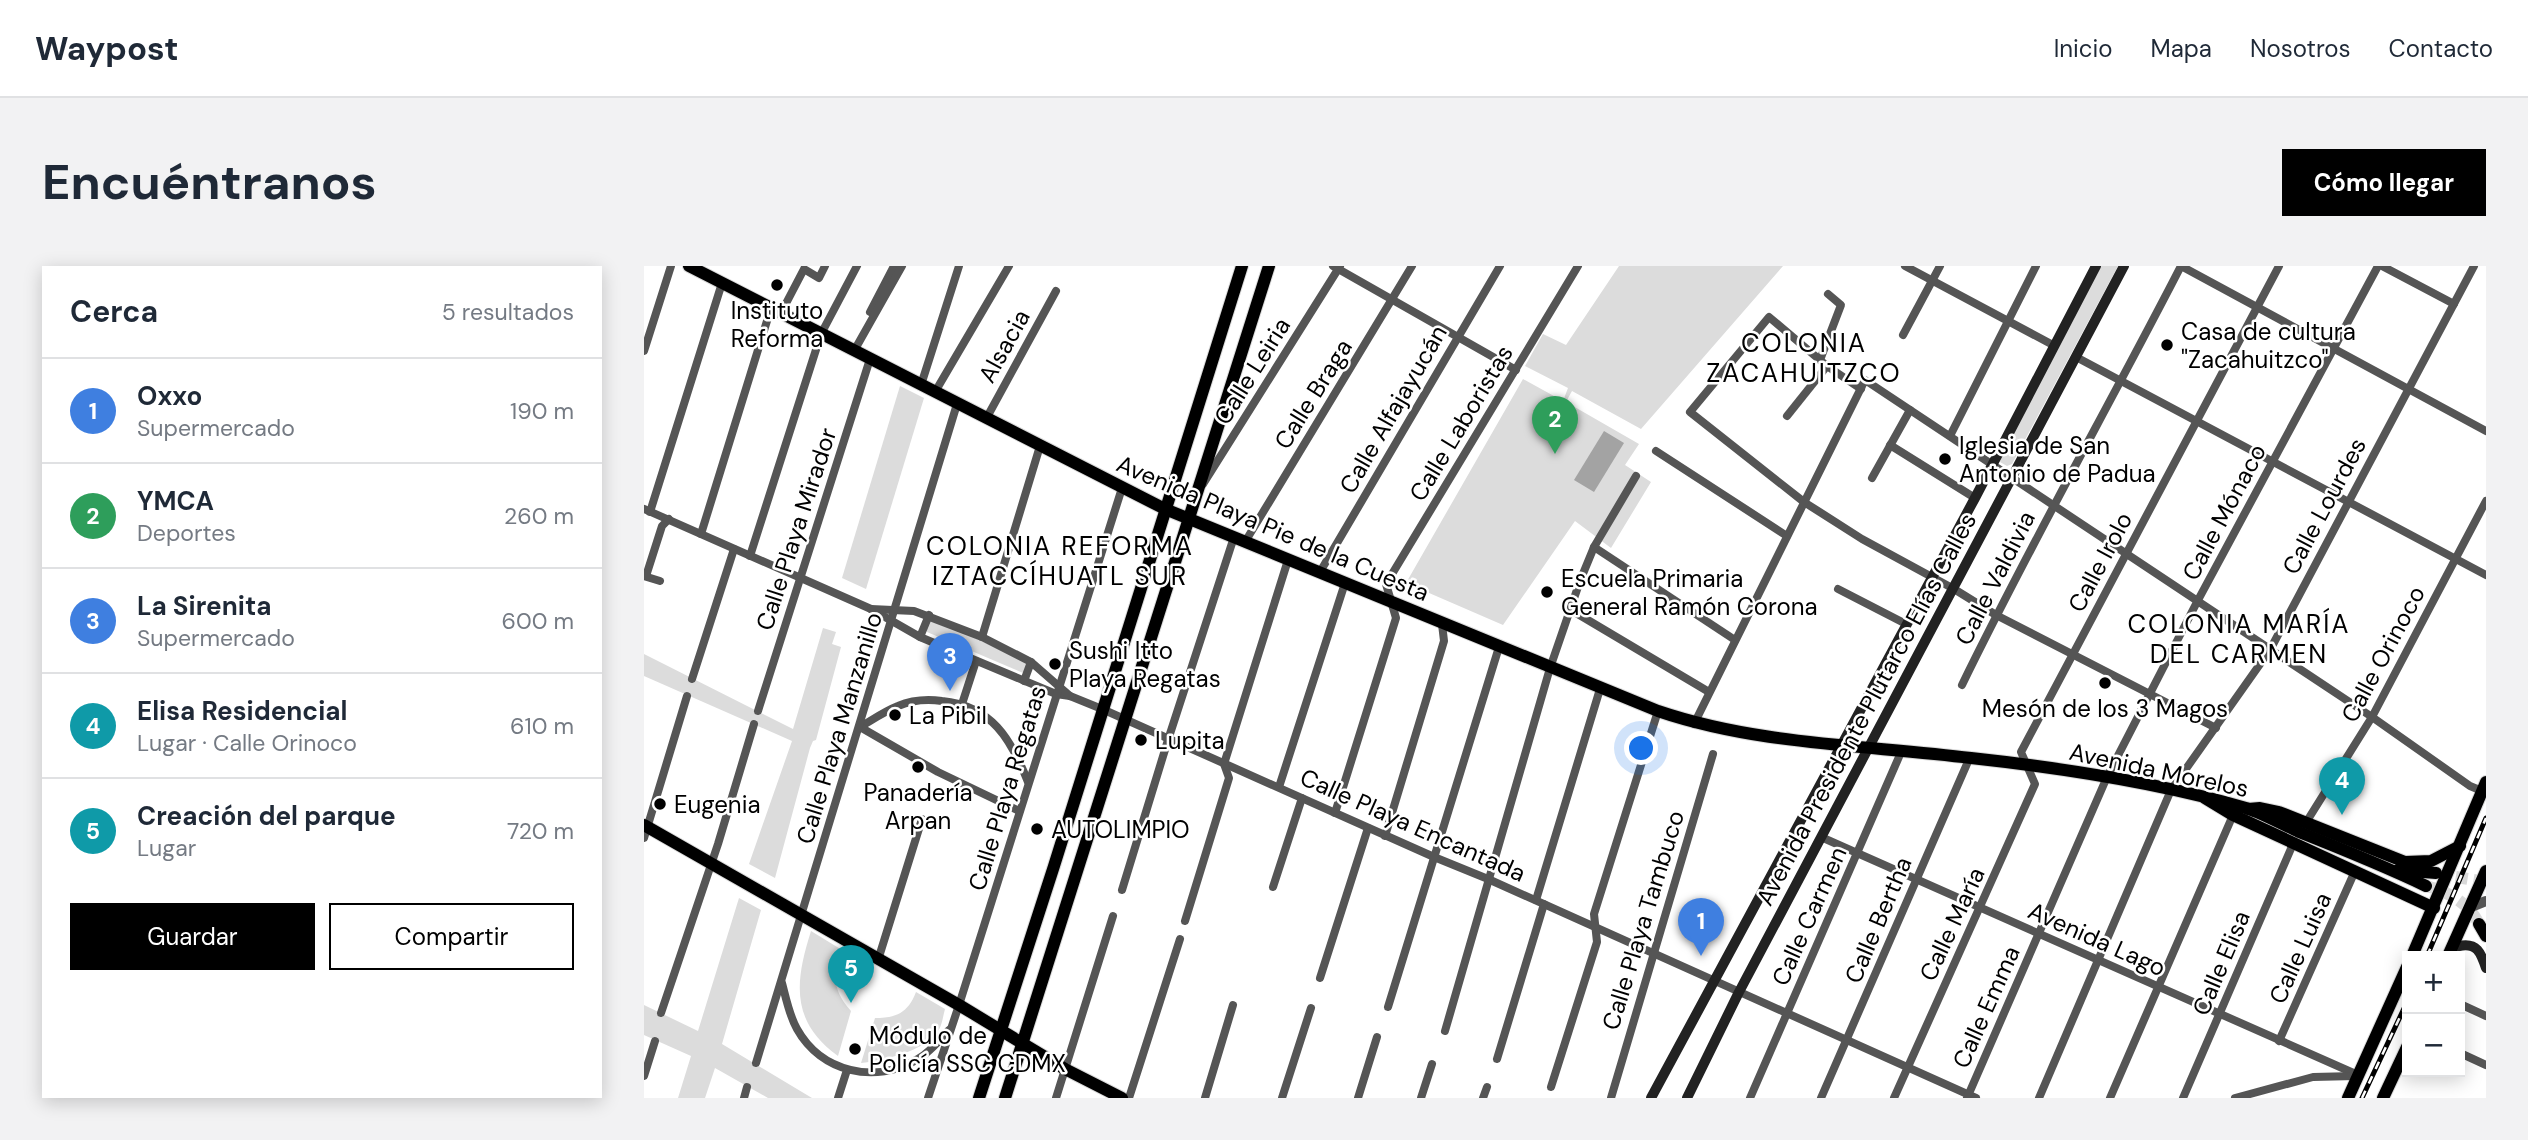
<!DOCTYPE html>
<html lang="es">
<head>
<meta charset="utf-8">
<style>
	:root { --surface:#fff; --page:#f2f2f3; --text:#1f2937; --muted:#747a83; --line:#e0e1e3; --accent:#000 }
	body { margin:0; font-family:"DM Sans",sans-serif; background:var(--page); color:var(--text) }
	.controls { position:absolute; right:21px; bottom:21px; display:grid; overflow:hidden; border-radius:0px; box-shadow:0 4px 18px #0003 }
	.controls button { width:63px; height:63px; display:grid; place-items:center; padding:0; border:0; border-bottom:2px solid var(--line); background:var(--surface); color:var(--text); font:35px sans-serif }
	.you { position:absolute; left:998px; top:483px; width:24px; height:24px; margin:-18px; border:5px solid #fff; border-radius:50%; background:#1a73e8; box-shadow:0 0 0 10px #1a73e833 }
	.badge { display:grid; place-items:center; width:46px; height:46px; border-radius:50%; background:var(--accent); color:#fff; font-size:23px; font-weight:700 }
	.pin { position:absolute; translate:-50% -58px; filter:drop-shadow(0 2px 4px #0008) }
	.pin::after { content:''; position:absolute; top:37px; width:24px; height:21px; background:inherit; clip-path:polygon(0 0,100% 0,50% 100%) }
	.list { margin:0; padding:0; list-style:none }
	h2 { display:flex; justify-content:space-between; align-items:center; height:91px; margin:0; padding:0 28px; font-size:30px }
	h2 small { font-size:23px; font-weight:400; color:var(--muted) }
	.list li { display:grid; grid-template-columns:46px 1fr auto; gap:21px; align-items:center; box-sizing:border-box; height:105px; padding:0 28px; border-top:2px solid var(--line) }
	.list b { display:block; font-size:26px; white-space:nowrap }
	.list p { margin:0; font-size:23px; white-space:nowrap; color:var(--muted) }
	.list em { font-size:23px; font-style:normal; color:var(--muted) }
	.actions { display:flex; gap:14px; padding:21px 28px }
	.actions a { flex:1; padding:16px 0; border:2px solid var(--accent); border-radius:0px; text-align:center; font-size:24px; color:var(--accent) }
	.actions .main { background:var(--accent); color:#fff }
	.map { position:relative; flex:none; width:1842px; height:832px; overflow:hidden; border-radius:0px }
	header { display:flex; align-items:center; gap:42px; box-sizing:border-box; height:98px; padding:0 35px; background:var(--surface); border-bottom:2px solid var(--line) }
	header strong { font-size:33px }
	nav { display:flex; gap:38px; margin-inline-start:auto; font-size:24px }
	.intro { display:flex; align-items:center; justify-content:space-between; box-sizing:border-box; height:168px; padding:0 42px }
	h1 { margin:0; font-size:49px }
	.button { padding:18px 32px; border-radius:0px; background:var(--accent); color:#fff; font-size:24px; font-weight:700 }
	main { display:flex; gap:42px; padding:0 42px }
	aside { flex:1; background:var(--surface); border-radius:0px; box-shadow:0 4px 18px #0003 }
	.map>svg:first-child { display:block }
</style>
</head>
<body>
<header>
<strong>Waypost</strong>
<nav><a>Inicio</a><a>Mapa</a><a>Nosotros</a><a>Contacto</a></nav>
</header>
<div class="intro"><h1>Encuéntranos</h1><a class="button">Cómo llegar</a></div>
<main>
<aside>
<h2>Cerca<small>5 resultados</small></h2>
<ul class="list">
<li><span class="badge" style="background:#3f7fe0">1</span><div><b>Oxxo</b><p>Supermercado</p></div><em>190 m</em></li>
<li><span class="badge" style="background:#2e9e5b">2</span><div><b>YMCA</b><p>Deportes</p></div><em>260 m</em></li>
<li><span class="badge" style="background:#3f7fe0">3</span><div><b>La Sirenita</b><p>Supermercado</p></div><em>600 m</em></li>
<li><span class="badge" style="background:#0f9aa8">4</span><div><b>Elisa Residencial</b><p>Lugar · Calle Orinoco</p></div><em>610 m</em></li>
<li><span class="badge" style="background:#0f9aa8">5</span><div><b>Creación del parque</b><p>Lugar</p></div><em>720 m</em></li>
</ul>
<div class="actions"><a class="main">Guardar</a><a>Compartir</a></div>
</aside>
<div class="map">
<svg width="1842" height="832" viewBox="0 0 1842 832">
	<rect width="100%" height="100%" fill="#fff"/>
	<!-- green -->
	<g fill="#dcdcdc">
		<path d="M975,0h164l-142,163 -69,-38 -6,11 73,42 -14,21 26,17 -40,66 -36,-27 -72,104 -97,-42 117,-204 40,22 5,-13 -43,-22 18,-32 23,11z"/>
		<path d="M1457,0h17l-106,198 -5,2 -7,-4 3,-10z"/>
		<path d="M256,120l24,12 -58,191 -24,-11z"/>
		<path d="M287,354h4l93,42v13l-101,-43v-7z"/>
		<path d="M179,362l13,4 -4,12 9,3 -25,93 -3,1 -3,7 -35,130 -26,-14 43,-123 -148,-65v-22l149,75z"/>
		<path d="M95,632l22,12 -39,134 90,54h-44l-53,-30 -10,30h-27l13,-42 -47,-21v-30l54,26z"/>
		<path d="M167,665l31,19c-9,25 -10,40 9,61l-13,45c-48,-35 -43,-74 -27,-125z"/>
		<path d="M272,726l29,17c-2,7 -3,17 -7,22 -14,21 -54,29 -77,32l14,-45c21,0 33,-5 41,-26z"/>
	</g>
	<!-- water -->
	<path fill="#a3a3a3" d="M960,165l20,12 -30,49 -20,-12z"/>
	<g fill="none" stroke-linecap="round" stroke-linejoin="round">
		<!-- primary-tunnel -->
		<g stroke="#d9d9d9" stroke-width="12" stroke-dasharray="12 6" stroke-linecap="butt">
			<path d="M1794,608l48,8"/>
			<path d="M1782,620c21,5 43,17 53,38"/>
		</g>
		<!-- primary casing -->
		<g stroke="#dbdbdb" stroke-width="14">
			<g id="primary">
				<path d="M45,0l476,243 493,202c100,34 208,34 313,47 92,10 186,24 275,50 18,6 36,16 53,24 43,17 85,34 127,54"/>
				<path d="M0,559l315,180 106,64 57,29"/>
				<path d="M1754,604l38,3"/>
				<path d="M1835,658l7,12"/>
				<path d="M335,832l75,-232 188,-600"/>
				<path d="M361,832l264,-832"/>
			</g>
		</g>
		<!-- trunk casing -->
		<g stroke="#dbdbdb" stroke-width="14">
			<g id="trunk">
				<path d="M1561,532l28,17 201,93"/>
				<path d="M1604,543l12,-1 19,4 126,50 26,-1 29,-15"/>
				<path d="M1768,690l74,-174"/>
				<path d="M1804,690l38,-85"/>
				<path d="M1704,832l59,-131"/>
				<path d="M1739,832l24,-51"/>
			</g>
		</g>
		<!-- minor -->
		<g stroke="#555" stroke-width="8">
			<path d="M689,0l183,104"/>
			<path d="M1261,0l148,79"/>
			<path d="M1537,0l305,165"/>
			<path d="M1738,0l72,38"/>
			<path d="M226,46l24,-46"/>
			<path d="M137,47l23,-44 15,9 6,-12"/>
			<path d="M1259,69l37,-69"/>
			<path d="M0,85l27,-85"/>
			<path d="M210,85l48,-85"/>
			<path d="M1432,91l410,218"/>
			<path d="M1176,94l21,-55 -13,-11"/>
			<path d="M277,119l38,-119"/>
			<path d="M1217,123l-34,-23 -58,-49 -79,95 114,90 58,37 92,50 42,26 220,113"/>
			<path d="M291,126l74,-126"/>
			<path d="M1143,150l40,-50"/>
			<path d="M342,153l70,-128"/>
			<path d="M1306,170l86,-170"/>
			<path d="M1246,179l85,53"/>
			<path d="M1012,185l131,85"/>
			<path d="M1228,212l38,-68"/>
			<path d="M559,218l137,-218"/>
			<path d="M0,243l227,100 49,28 136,57 14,2 32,13 332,148 54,22 488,219"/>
			<path d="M6,246l72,-229"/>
			<path d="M57,268l70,-226"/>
			<path d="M601,276l167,-276"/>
			<path d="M950,281l141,93"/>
			<path d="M106,290l71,-222 36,-68"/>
			<path d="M676,306l180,-306"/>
			<path d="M0,310l16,5"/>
			<path d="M2,310l16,-50 7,-7"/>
			<path d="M1194,323l68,35"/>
			<path d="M227,343l43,2 68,26 49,25 39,34"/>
			<path d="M927,344l138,82"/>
			<path d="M276,371l9,-22"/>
			<path d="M338,371l58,-191"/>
			<path d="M48,413l42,-130"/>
			<path d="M380,415l7,-19"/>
			<path d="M1318,419c69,-142 147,-279 219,-419"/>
			<path d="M318,438l14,-43"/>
			<path d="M114,445l112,-352"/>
			<path d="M1050,458l171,-344 507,337 98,69 12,5"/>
			<path d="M216,461c12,-7 25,-16 38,-21 14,-6 29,-7 44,-5 50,5 69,38 86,81"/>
			<path d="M216,461l78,45 81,39"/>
			<path d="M635,521l66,-204"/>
			<path d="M691,547l61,-195 -10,-34 192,-318"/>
			<path d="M1663,555l65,-104 114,-216"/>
			<path d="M741,570l59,-195 -2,-17"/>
			<path d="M1177,571l537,238"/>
			<path d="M0,572l43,-142"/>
			<path d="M629,621l29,-89"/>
			<path d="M478,624l46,-150 66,-203"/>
			<path d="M892,634l64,-211"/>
			<path d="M541,655l44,-143 -5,-14 64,-204"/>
			<path d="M234,694l44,-141"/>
			<path d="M676,712l48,-150"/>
			<path d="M138,717c4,15 7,32 15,46 24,43 78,56 121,30 12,-7 21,-18 31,-29"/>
			<path d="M1816,738l26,12"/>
			<path d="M744,741l111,-360"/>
			<path d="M17,747l57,-169 36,-120"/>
			<path d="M801,765l105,-363 30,-87 14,-34 42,-71"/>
			<path d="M1635,775l76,-170"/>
			<path d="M1816,787l26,12"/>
			<path d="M853,793l47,-155"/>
			<path d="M112,797l201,-659"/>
			<path d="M0,810l11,-35"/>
			<path d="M907,821l46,-145 -3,-28 64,-203"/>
			<path d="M100,832l3,-11"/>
			<path d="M194,832l9,-28"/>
			<path d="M284,832l31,-93 163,-517"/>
			<path d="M412,832l57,-182"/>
			<path d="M485,832l51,-159"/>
			<path d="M561,832l28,-93"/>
			<path d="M638,832l29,-90"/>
			<path d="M714,832l19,-61"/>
			<path d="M777,832l11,-34"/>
			<path d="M839,832l4,-11"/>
			<path d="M967,832l102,-344"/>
			<path d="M1106,832l152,-348"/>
			<path d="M1177,832l149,-341"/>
			<path d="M1250,832l141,-314 -14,-32 258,-486"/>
			<path d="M1323,832l140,-321 90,-175 181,-336"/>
			<path d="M1395,832l132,-308 99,-140 204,-384"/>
			<path d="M1466,832l123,-283"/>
			<path d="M1539,832l110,-254"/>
			<path d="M1591,832l78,-21 42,-1"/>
		</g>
		<!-- tertiary -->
		<path stroke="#555" stroke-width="10" d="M1827,641l15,-6"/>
		<!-- secondary -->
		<g stroke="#222" stroke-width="10">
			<path d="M1805,689l10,-9c18,-4 22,7 27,22"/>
			<path d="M1007,832l324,-600 121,-232"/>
			<path d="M1043,832l52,-106 385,-726"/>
		</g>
		<!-- primary -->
		<use href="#primary" stroke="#000" stroke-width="12"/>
		<!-- trunk -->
		<use href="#trunk" stroke="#000" stroke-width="12"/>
		<!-- rail casing -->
		<g stroke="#000" stroke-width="5">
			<g id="rail">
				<path d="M1783,690l59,-138"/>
				<path d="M1718,832l45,-96"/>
			</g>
		</g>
		<!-- rail -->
		<use href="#rail" stroke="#fff" stroke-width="2.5" stroke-dasharray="8" stroke-linecap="butt"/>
	</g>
	<!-- markers -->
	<g fill="#000" stroke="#fff" stroke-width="2.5">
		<circle cx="133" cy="19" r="7"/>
		<circle cx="1523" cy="79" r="7"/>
		<circle cx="1301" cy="193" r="7"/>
		<circle cx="903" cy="326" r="7"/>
		<circle cx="411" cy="398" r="7"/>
		<circle cx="1461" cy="417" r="7"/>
		<circle cx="251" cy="449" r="7"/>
		<circle cx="497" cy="474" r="7"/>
		<circle cx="274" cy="501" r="7"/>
		<circle cx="16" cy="538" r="7"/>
		<circle cx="393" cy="563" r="7"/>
		<circle cx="211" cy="783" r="7"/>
	</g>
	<g text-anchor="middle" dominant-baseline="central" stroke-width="5" stroke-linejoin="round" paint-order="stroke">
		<!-- poi labels -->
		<g font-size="24" fill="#000" stroke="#fff" text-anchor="start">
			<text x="133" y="44" text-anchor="middle">Instituto<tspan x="133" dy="28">Reforma</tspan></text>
			<text x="1537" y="65">Casa de cultura<tspan x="1537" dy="28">"Zacahuitzco"</tspan></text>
			<text x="1315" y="179">Iglesia de San<tspan x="1315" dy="28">Antonio de Padua</tspan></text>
			<text x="917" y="312">Escuela Primaria<tspan x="917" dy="28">General Ramón Corona</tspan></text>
			<text x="425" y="384">Sushi Itto<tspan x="425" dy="28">Playa Regatas</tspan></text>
			<text x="1461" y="442" text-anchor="middle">Mesón de los 3 Magos</text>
			<text x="265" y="449">La Pibil</text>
			<text x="511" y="474">Lupita</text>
			<text x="274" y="526" text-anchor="middle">Panadería<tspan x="274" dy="28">Arpan</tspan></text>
			<text x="30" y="538">Eugenia</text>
			<text x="407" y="563">AUTOLIMPIO</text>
			<text x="225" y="769">Módulo de<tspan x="225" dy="28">Policía SSC CDMX</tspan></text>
		</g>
		<!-- street labels -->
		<g font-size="24" fill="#000" stroke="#fff">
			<text transform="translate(360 80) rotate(-61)">Alsacia</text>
			<text transform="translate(608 105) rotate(-58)">Calle Leiria</text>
			<text transform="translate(669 128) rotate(-58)">Calle Braga</text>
			<text transform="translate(749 143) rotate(-60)">Calle Alfajayucán</text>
			<text transform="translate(817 157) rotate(-59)">Calle Laboristas</text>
			<text transform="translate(1680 240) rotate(-62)">Calle Lourdes</text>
			<text transform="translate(1580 246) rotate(-62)">Calle Mónaco</text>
			<text transform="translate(629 262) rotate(23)">Avenida Playa Pie de la Cuesta</text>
			<text transform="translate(152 263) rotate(-72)">Calle Playa Mirador</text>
			<text transform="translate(1456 296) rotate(-62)">Calle Irolo</text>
			<text transform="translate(1351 312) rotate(-63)">Calle Valdivia</text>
			<text transform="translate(1739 388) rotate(-62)">Calle Orinoco</text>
			<text transform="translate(1222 443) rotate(-62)">Avenida Presidente Plutarco Elías Calles</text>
			<text transform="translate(195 462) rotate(-73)">Calle Playa Manzanillo</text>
			<text transform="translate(1515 504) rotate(12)">Avenida Morelos</text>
			<text transform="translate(363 522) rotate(-73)">Calle Playa Regatas</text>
			<text transform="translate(769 559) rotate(24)">Calle Playa Encantada</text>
			<text transform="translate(1165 650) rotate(-66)">Calle Carmen</text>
			<text transform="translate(999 654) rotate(-73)">Calle Playa Tambuco</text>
			<text transform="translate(1234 654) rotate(-67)">Calle Bertha</text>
			<text transform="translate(1308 658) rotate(-65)">Calle María</text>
			<text transform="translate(1453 673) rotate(24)">Avenida Lago</text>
			<text transform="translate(1656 682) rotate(-66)">Calle Luisa</text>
			<text transform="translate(1577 697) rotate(-67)">Calle Elisa</text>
			<text transform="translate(1342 741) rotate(-66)">Calle Emma</text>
		</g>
		<!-- neighbourhood labels -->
		<g font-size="26" letter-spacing="2" fill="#000" stroke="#fff">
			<text x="1160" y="77">COLONIA<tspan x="1160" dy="30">ZACAHUITZCO</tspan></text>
			<text x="416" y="280">COLONIA REFORMA<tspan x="416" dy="30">IZTACCÍHUATL SUR</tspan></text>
			<text x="1595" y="358">COLONIA MARÍA<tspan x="1595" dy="30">DEL CARMEN</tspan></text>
		</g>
	</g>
</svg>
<div class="controls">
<button>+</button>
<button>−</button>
</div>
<div class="you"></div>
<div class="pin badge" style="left:1057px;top:690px;background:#3f7fe0">1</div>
<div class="pin badge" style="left:911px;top:188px;background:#2e9e5b">2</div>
<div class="pin badge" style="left:306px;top:425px;background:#3f7fe0">3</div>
<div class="pin badge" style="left:1698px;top:549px;background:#0f9aa8">4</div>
<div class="pin badge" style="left:207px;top:737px;background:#0f9aa8">5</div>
</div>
</main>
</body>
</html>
